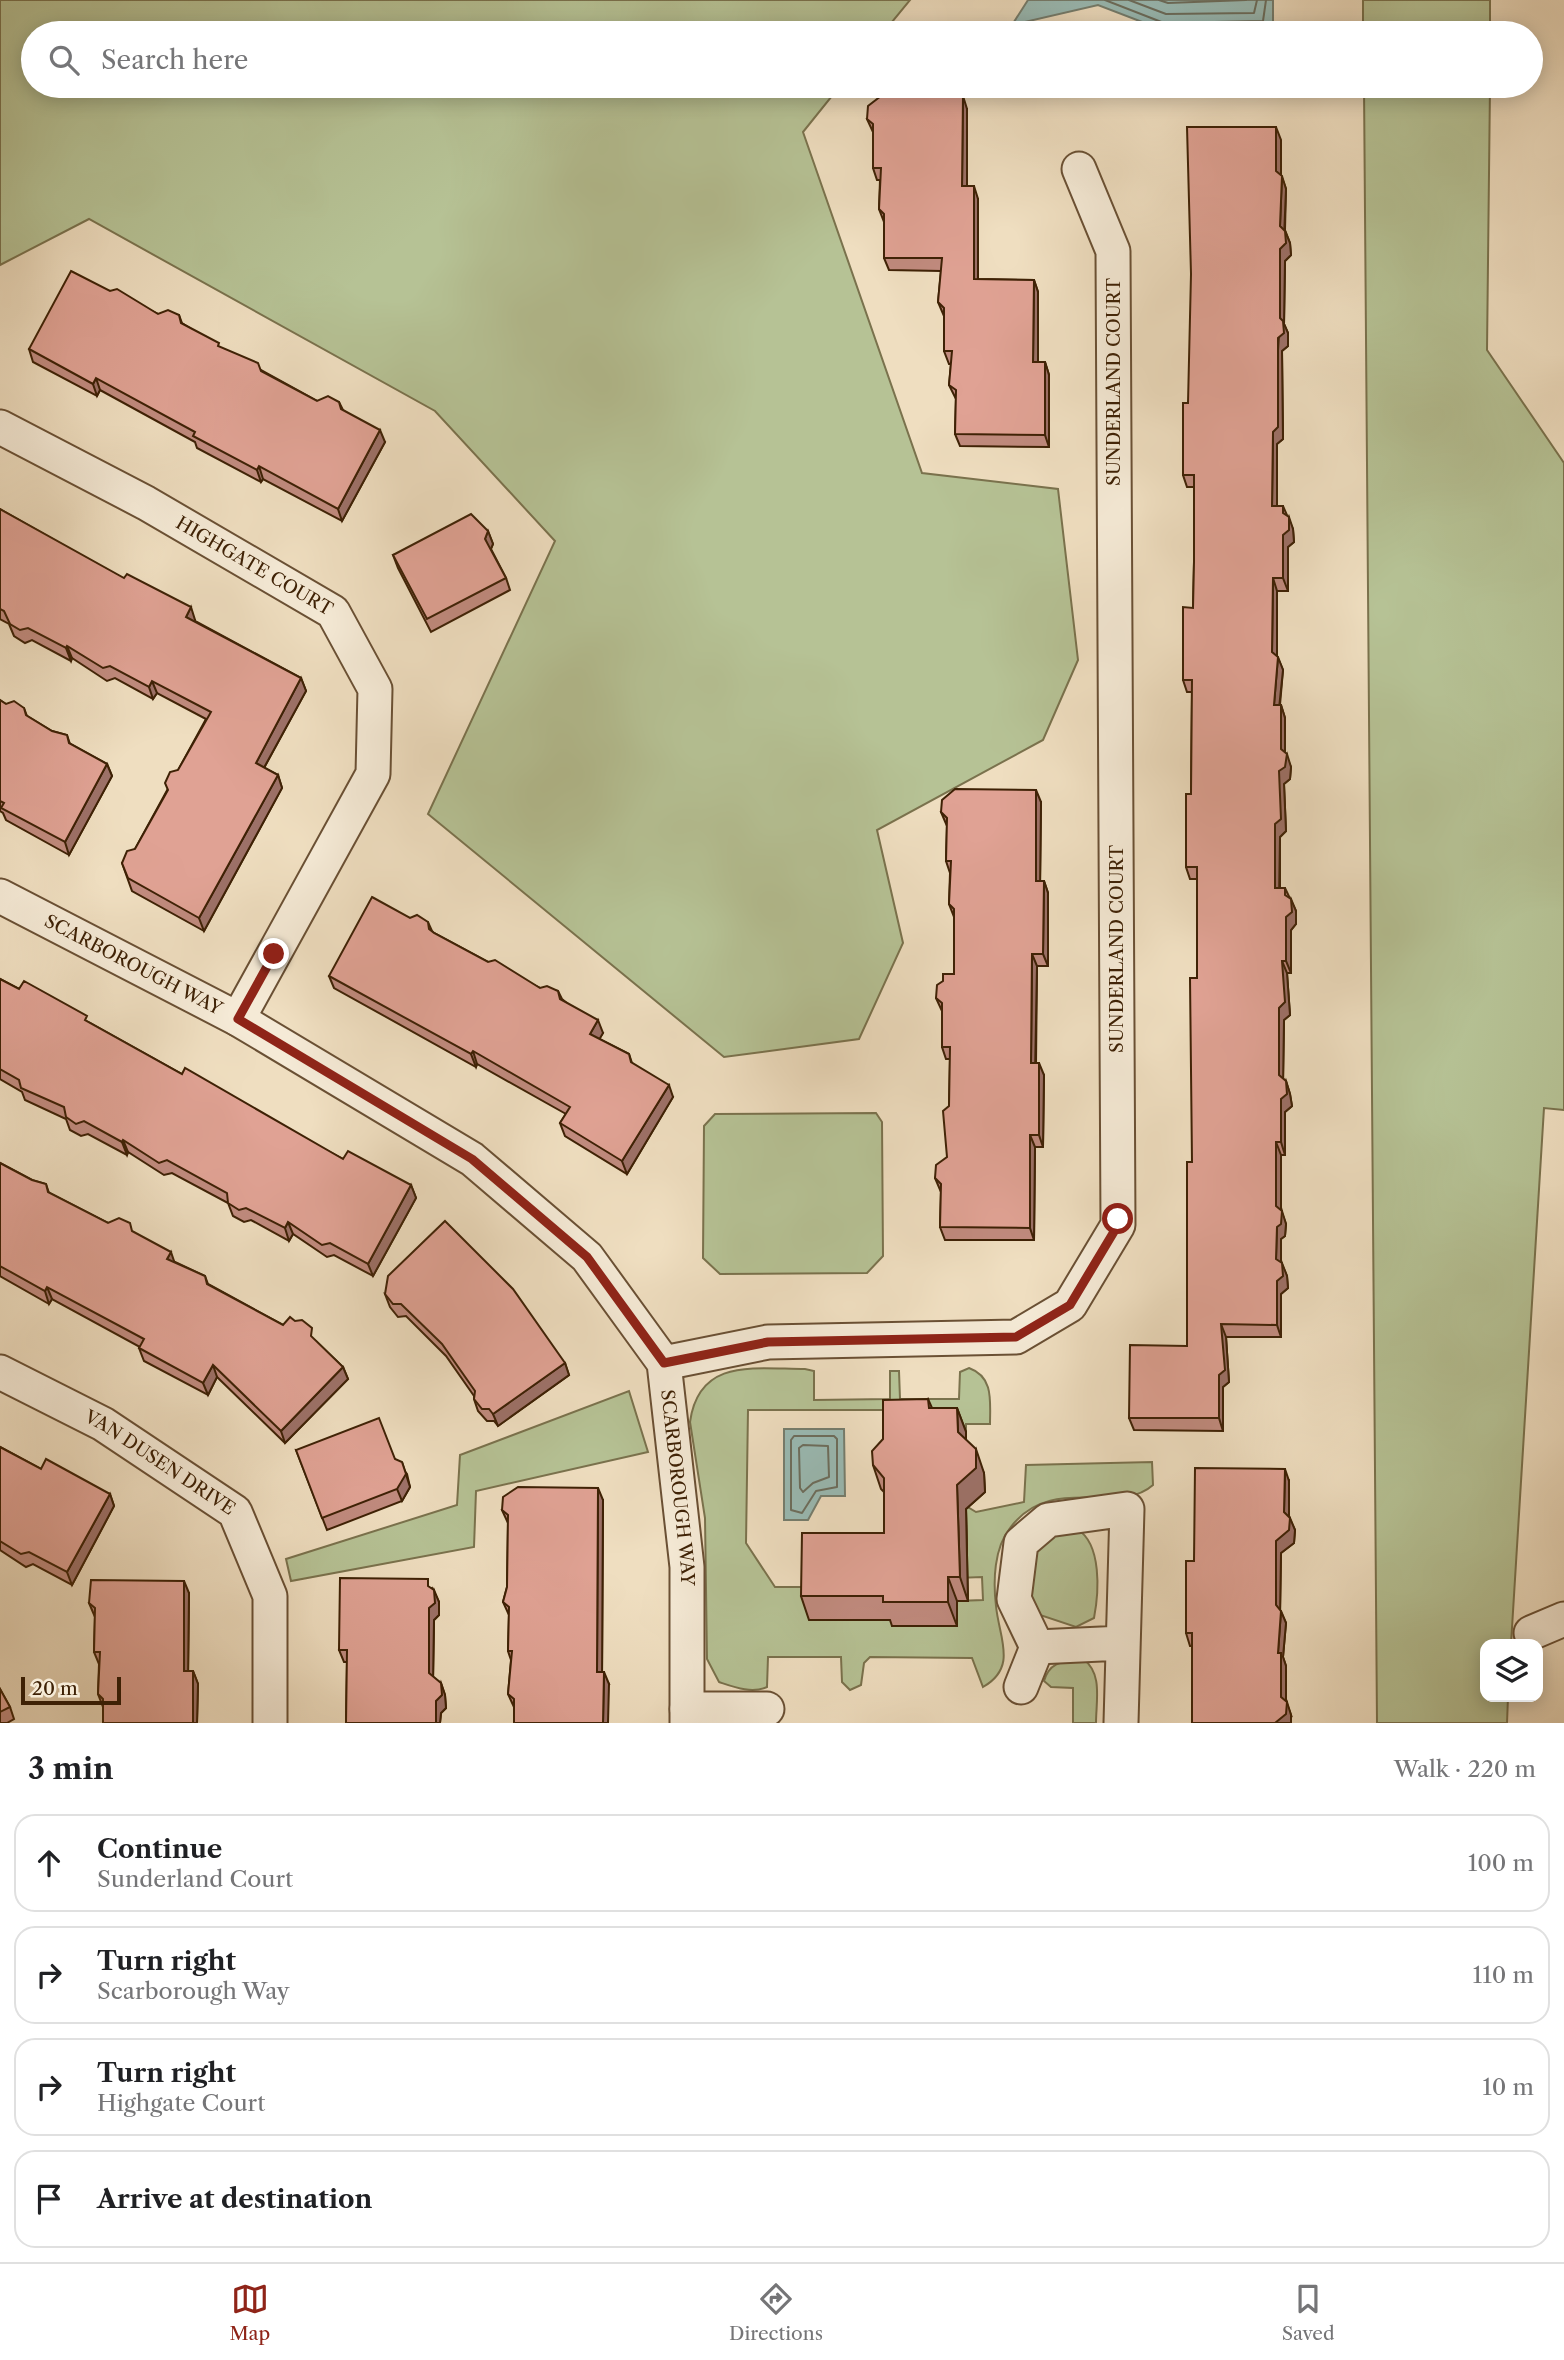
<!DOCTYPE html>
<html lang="en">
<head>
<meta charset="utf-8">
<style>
	:root { --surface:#fff; --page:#f2f2f2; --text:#202124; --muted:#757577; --line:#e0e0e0; --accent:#8f2418 }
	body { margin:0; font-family:"Libre Caslon Text",serif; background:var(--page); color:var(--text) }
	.controls { position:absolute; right:21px; bottom:21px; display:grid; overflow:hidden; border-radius:14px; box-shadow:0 4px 18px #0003 }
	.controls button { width:63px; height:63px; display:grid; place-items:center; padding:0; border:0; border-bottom:2px solid var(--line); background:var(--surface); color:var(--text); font:35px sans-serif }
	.scale { position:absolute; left:21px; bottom:18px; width:100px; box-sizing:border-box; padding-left:7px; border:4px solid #3e2105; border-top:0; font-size:19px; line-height:24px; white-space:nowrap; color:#3e2105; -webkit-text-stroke:5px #f5ead6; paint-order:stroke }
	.stop { position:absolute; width:21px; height:21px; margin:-16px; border:5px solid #8f2418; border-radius:50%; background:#fff }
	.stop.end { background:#8f2418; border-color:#fff; box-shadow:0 2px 7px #0008 }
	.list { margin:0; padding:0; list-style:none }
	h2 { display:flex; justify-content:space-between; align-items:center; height:91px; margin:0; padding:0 28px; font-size:30px }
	h2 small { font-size:23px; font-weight:400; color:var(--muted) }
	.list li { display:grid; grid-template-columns:46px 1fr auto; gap:21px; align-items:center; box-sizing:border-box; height:98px; margin:0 14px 14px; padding:0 14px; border:2px solid var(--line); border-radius:21px }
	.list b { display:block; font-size:26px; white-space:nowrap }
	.list p { margin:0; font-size:23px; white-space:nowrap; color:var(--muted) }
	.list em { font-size:23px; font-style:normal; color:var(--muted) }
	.icon { flex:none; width:38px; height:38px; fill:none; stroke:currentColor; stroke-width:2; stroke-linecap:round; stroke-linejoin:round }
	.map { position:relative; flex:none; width:1564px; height:1723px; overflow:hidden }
	.search { position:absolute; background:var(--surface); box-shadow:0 4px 18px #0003; left:21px; right:21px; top:21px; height:77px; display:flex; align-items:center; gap:18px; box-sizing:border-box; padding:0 24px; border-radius:38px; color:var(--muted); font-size:26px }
	.sheet { height:539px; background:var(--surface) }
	nav { display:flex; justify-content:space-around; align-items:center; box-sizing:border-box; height:98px; border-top:2px solid var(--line); background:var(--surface); font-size:19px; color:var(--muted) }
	nav a { display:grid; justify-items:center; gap:4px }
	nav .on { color:var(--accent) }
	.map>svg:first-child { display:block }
</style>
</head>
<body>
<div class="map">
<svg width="1564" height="1723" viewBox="0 0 1564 1723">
	<rect width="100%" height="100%" fill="#efdec0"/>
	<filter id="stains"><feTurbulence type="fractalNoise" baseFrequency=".00286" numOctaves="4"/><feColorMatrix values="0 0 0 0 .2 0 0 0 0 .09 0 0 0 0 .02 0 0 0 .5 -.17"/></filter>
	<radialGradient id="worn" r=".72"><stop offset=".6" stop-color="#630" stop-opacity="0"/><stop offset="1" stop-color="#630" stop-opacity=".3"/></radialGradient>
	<!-- green -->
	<g fill="#b6c295" stroke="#7a724d" stroke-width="2">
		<path d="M0,0h910l-27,33h-850v53h807l-37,46 119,341 136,16 20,171 -35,80 -166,90 26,113 -44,96 -135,18 -296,-243 127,-273 -120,-130 -346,-192 -89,46z"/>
		<rect x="1363" y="0" width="127" height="33"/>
		<path d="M1364,86h126l-3,264 77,113v647l-20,-2 -33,536h-26v53h23l-1,26h-130z"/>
		<path d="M876,1113l6,9 1,134 -16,17 -147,1 -17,-16 1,-132 11,-12z"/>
		<path d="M969,1368c25,9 21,33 21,56h-24v8l-70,-22h-148l-2,133 29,44h35l82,33v6h64l1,-25 26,-1 -1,-23 -25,1 10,-28 -1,-44 10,6 48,-10 2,-37 126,-3 1,23c-36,32 -101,-13 -143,43 -16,20 -17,53 -14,78 3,32 22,61 -13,81l-11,-29 -102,-1 -6,6 -3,22 -11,5 -8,-8 -1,-25h-73l-1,30c-15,7 -33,0 -48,-5l-12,-23 -2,-141 -15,-96c9,-65 66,-53 115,-53l9,2v29l76,-1v-28h9l1,28h59l1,-27z"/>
		<path d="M629,1391l19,61 -172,39 -2,56 -183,34 -5,-22 171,-54 3,-50z"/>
		<path d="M1077,1529c25,15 22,63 17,89l-18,9 -39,-13c-12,-23 -15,-58 8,-76 7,-6 23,-7 32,-9z"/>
		<path d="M1083,1659c20,14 13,42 13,64h-23v-35l-22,-1 -7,-6c6,-20 19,-19 39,-22z"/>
	</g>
	<!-- water -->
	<g fill="#9abcb6" stroke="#757e6f" stroke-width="2">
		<path d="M1028,0h245v28l-110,2 -65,-25 -86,20z"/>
		<path d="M784,1429h60l1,67h-24l-13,24h-24z"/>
	</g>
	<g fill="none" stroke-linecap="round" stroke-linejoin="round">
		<!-- shore -->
		<g stroke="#6c6e5e" stroke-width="2">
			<path d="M1105,0l59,23 99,-2 3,-21"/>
			<path d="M1129,0l37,14 88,-1 3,-13"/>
			<path d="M1159,0l9,3 78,-3"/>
			<path d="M794,1436h40l3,3v48l-21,4 -14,22 -11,-3v-70z"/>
			<path d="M803,1445l25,1 1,31 -16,6 -10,9 -3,-4 -1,-40z"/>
		</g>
		<!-- minor casing -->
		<g stroke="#6a5034" stroke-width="37">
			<g id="minor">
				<path id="s1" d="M0,427l146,76 187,109 42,77 -2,85 -135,245"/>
				<path id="s2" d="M0,896l238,123 234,140 115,98 77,106 23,204v156"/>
				<path d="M664,1363l104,-21 248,-5 54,-32 48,-80 -5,-974 -34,-82"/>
				<path id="s3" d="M0,1372l103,52 132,88 35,84v127"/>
				<path d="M1531,1633l33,-14"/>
				<path d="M1021,1687l16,-40"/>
				<path d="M687,1709h80"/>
				<path d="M1121,1723l6,-214 -79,11 -27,23 -7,56 23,48 86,-4"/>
			</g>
		</g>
		<!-- minor -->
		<use href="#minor" stroke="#f5ead6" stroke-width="33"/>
	</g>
	<!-- wall -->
	<g fill="#c18b7f" stroke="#3e2105" stroke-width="2">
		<path d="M967,109v77l11,13v80l56,1 4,12v70h7l4,13v72l-89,-1 -5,-12 1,-35 -7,-14 2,-21h-2l-5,-13v-35l-6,-14 3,-31 -52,-1 -5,-12v-36l-5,-13 1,-29h-3l-4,-12v-36l-6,-13z"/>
		<path d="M1281,140v35l5,14 -1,41 5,13 1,12 -6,6 -1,63 4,9v13l-6,5 1,88 -6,5v62h6l10,23 1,13 -6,5v44h-11v65l6,14 -3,35h1l4,13v35l6,14 -1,12 -6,5 2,47 -6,6v51h5l11,23v13l-5,6v43h-4l3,42 -6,5 -1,59 3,2 4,13 2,12 -7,6v43h-4v55l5,14 -1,12 -4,3v23l6,14 1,12 -7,6v43h-55l3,45 -6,5v44l-89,-1 -5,-12 58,-72 10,-368v-99h-7l-4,-12 5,-73 1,-102h-5l-4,-12 10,-72 1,-46v-75h-7l-4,-12 5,-72z"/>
		<path d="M110,291l48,23 21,1 3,8 39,25 96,53 22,1 4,8 42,32 -43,79 -79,-42 -2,3 -64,-34 -2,-6 -95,-52 -3,6 -64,-34 -4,-13z"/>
		<path d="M0,509l195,111v1l106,57 5,13 -42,77 14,7 4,13 -78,143 -72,-40 -10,-28 13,-14 71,-130 -49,-26 -4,6 -38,-21 -8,3 -35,-23 -1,3 -39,-21 -7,3 -11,-7 -5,-12 -9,-5z"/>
		<path d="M488,531l5,13 -2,5 15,29 4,12 -79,42 -33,-64 -5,-13z"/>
		<path d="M0,700l6,4 18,4 3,8 25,15 15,4 3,9 37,20 5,12 -43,79 -63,-35 -3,-7 -3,-2z"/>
		<path d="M1041,802l-1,79h4l4,12v73h-11l-1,97 8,12 -1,72h-8l-1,93h-89l-5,-13 1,-35 -6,-14 12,-21 2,-51 1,-47h-4l-4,-12v-36l-6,-13 18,-24v-57l-5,-13 1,-31 -4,-12 1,-35 -6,-14z"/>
		<path d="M410,918l18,4 4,9 2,2 54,29 52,26 18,3 4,8 41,34 -4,6 30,15 3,9 41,34 -46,77 -62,-38 -5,-13 6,-9 -89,-50 -1,3 -142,-79 -5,-12z"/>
		<path d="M0,979l19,10 71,34 92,51 161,85 68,26 5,13 -43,78 -39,-21 -7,2 -34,-23 -4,7 -38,-21 -7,2 -11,-6 -5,-13 -56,-30 -8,2 -36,-23 -1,3 -39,-21 -7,2 -11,-6 -4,-11 -41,-19 -3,-8 -22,-13z"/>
		<path d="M0,1163l32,17 14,4 3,9 59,30 25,9 42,30 30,14 3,8 75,41 33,16 27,26 5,12 -63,64 -68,-66 -9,18 -64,-34 -5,-13 1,-1 -88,-48 -3,5 -49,-28z"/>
		<path d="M385,1294l180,69 4,12 -71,51 -4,-5h-7l-9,-10 -4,-12v-3l-28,-40 -40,-40 -8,1 -8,-10z"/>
		<path d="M928,1399l4,9h25l9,24v8l18,33 1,19 -19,17 2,92h-11v25h-65l-2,-6h-81l-8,-24 83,-63v-41l-3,-3 -8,-24z"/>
		<path d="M0,1447l41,22 69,25 4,12 -42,79 -39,-21 -7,3 -26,-17z"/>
		<path d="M296,1450l99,9 12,15 3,13 -8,14 -75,29z"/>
		<path d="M1289,1481v36l6,13 -1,13 -13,10 -1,57 6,13 -3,34 3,9v35l5,14 -99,-69h-2l-4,-13 8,-72z"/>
		<path d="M603,1500l-1,172 7,12 -95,23 -6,-13 3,-34 -3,-9 1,-36 -6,-13 4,-15 1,-64 -6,-13z"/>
		<path d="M432,1588l7,14v13l-5,5 -1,57 8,6 4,12 1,13 -5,5 -1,10h-94l1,-61h-3l-5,-12z"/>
		<path d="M189,1593l-1,78h5l5,13 -1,39h-94v-16l-5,-13 1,-30 -5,-12 1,-35 -6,-14z"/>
		<path d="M0,1689l10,18 4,12 -7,4h-7z"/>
	</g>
	<!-- shaded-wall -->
	<g fill="#9d7168" stroke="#3e2105" stroke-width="2">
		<path d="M963,96l4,13v89l-5,-12z"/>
		<path d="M1276,127l5,13v43l-5,-12z"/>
		<path d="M1282,176l4,13 -2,49 -4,-12z"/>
		<path d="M974,186l4,13v93l-4,-13z"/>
		<path d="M1285,231l5,12 1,12 -6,6 -1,63 4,9v13l-6,5 1,88 -6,5v74l-5,-12 1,-74 7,-114v-69z"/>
		<path d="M1034,280l4,12v83l-5,-13z"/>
		<path d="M1045,362l4,13v72l-4,-12z"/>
		<path d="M96,378l4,12 -3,6 -4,-12z"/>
		<path d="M380,430l5,12 -43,79 -4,-12z"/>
		<path d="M259,466l4,13 -2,3 -4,-12z"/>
		<path d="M1289,517l4,12 1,13 -6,5v44l-5,-13v-43z"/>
		<path d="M488,531l5,13 -3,7 -5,-12z"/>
		<path d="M1273,578l4,13v73l-5,-12z"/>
		<path d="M191,607l4,13 -5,9 -4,-12z"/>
		<path d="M67,646l5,12 -1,3 -5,-13z"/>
		<path d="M1278,657l5,13 -5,48 -4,-13z"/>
		<path d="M301,678l5,13 -46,84 -4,-12z"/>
		<path d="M152,681l5,12 -4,6 -4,-12z"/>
		<path d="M1281,705l4,13v43l-4,-12z"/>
		<path d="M1287,754l4,13 -1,12 -6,5 2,47 -6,6 -1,64 -4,-13v-64l4,-53z"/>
		<path d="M107,764l5,12 -43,79 -4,-13z"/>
		<path d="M278,775l4,13 -78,143 -5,-13z"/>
		<path d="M1036,790l5,12 -1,91 -4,-12z"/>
		<path d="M1044,881l4,12v73l-5,-12z"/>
		<path d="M1291,899l5,12v13l-5,6v43l-5,-12v-44z"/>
		<path d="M1032,954l5,12 -2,109 -4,-12z"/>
		<path d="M1282,961l5,12 3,42 -6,5 -1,68 -4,-13v-67z"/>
		<path d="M598,1020l5,13 -8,14 -5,-13z"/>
		<path d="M473,1051l4,13 -1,3 -5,-13z"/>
		<path d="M1039,1063l5,12 -1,72 -4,-12z"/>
		<path d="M1286,1081l4,13 2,12 -7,6v43l-4,-13v-43z"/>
		<path d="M669,1085l4,12 -46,77 -5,-13z"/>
		<path d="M1030,1135l5,12 -1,93 -4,-12z"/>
		<path d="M123,1140l5,12 -1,3 -5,-13z"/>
		<path d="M1276,1142l5,13v63l-5,-12z"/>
		<path d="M411,1185l5,13 -43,78 -5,-12z"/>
		<path d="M1282,1211l4,13 -1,12 -4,3v33l-5,-13 1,-32z"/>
		<path d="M288,1222l5,12 -4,7 -4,-13z"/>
		<path d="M171,1252l4,12 -8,-5z"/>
		<path d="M1282,1263l5,13 1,12 -7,6v43l-4,-12v-44z"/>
		<path d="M47,1287l5,12 -3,5 -4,-13z"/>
		<path d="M1221,1324l5,13 3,45 -6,5v44l-4,-13v-43z"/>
		<path d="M565,1363l4,12 -71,51 -5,-12z"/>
		<path d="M213,1365l4,12 -9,18 -5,-12z"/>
		<path d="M343,1367l5,12 -63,64 -4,-12z"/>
		<path d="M957,1408l9,24v24l-8,-24z"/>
		<path d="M976,1449l8,24 1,19 -19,17 2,92 -8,-24 -3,-92z"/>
		<path d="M402,1462l8,25 -8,14 -5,-12z"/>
		<path d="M1285,1469l4,12v44l-5,-13z"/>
		<path d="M598,1488l5,12 -1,184 -5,-12z"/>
		<path d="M110,1494l4,12 -42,79 -5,-13z"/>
		<path d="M1290,1518l5,12 -1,13 -13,10 -1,65 -4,-13v-64z"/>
		<path d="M948,1577l9,24v25l-9,-24z"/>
		<path d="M184,1581l5,12 -1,90 -4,-12z"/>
		<path d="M434,1590l5,12v13l-5,5 -1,65 -4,-12v-65z"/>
		<path d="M1281,1611l5,12 -3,34 3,9v43l-5,-12 -3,-44z"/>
		<path d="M193,1671l5,13 -1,39h-4z"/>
		<path d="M604,1672l5,12 -1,39h-5z"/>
		<path d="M441,1683l4,12 1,13 -5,5 -1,10h-4v-22z"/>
		<path d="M1287,1702l4,13v8h-16z"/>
	</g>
	<!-- building -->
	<g fill="#e0a294" stroke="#3e2105" stroke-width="2">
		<path d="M881,96h82l-1,90h12v93l60,1 -1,82h12v73l-90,-1 1,-44 -7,-5 3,-34h-8v-43l-6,-6 4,-44h-58v-44l-5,-5 2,-41h-8v-44l-6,-5 1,-13z"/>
		<path d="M1187,127h89v44l6,5 -2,50 5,5 1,12 -6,6v69l3,3 1,12 -6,5v89l-5,5 -1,74h11v7l6,4v13l-6,5v43h-10l-1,74 6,5 -4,48h7v44l6,5 -2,13 -6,4 2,48 -6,5v64h10v7l6,4 1,13 -6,5v44h-4l3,41 -6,6v67l7,6 1,13 -6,5v43h-5v64l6,5 -1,13 -4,3 -1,32 6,4 1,13 -6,5v44l-56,-1 4,46 -6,5v43h-90l1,-73 57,1v-184h5l-2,-184h7v-111h-11v-73h5l1,-114h-9v-73l10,1 1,-46v-87h-11v-72h5l3,-129z"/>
		<path d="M71,271l39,20 7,-2 41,25 10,-4 11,5 2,8 38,20 -1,3 40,17 3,8 56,30 11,-5 11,6 2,7 39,21 -42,79 -79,-43 -2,4 -64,-34 2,-4 -99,-54 -3,6 -64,-35z"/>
		<path d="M0,509l124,69 3,-4 64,33 -5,10 115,61 -45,85 22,12 -79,143 -71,-40 -6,-15 5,-12 8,-2 33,-59 -3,-7 5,-11 8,-2 33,-58 -59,-31 -3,6 -39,-21 -7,2 -36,-22 -1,2 -38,-20 -8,2 -10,-6 -6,-13 -4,-2z"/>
		<path d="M471,514l17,17 -3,8 21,39 -79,41 -34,-64z"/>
		<path d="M0,700l6,4 8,-3 10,7 2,7 26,16 15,4 2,8 38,21 -42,78 -64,-34 3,-5 -4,-2z"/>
		<path d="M955,789l81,1v91h8l-1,73h-11l-1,109h8v72h-9v93l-90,-1 1,-43 -6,-6 1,-13 11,-8 -4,-46 6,-5 1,-59h-8v-44l-6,-5 1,-13 6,-4v-7h11v-65l-5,-5 2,-43h-5l1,-43 -6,-6 1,-12z"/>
		<path d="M372,897l38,21 7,-3 11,7 1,7 5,4 54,29 7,-2 45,28 7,-2 11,5 2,8 38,21 -8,14 39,20 2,8 38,23 -47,76 -62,-38 10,-16 -97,-56 -2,3 -142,-78z"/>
		<path d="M0,979l19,10 5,-8 63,35 -2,4 97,54 3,-6 158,91 5,-8 63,34 -43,79 -38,-21 -8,2 -34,-23 -3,6 -39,-20 -7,2 -11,-7 -1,-10 -60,-33 -8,3 -36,-23 -1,2 -38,-21 -8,3 -10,-7 -2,-10 -43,-19 -2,-8 -19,-11z"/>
		<path d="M0,1163l32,17 14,4 2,8 60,31 11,-5 11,5 2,8 39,21 -4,7 38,17 2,8 76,41 7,-8 5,4 7,-1 10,8 -1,8 32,31 -62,64 -68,-66 -10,18 -64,-35 5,-9 -97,-52 -2,4 -45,-25z"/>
		<path d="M445,1221l68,68 52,74 -72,51 -4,-5h-7l-8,-10 1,-8 -33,-47 -41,-40h-8l-8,-10 3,-18z"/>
		<path d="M928,1399l1,9h28l1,24 18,17v19l-19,17 3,92h-12v25h-65v-6h-82l1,-63h82v-55l-11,-13 -1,-14 11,-12v-39z"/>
		<path d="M379,1418l16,41 7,3 4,12 -9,15 -75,29 -26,-68z"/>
		<path d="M0,1447l41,22 5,-10 64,35 -43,78 -38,-20 -8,2 -21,-13z"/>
		<path d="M1195,1468l90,1 -1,43 6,6 -1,12 -13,11v64l5,6 -3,42h3v44l6,5 -1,12 -11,9h-83v-90h-6v-72h8z"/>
		<path d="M518,1487l80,1 -1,184h7l-1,51h-89v-24l-6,-5 4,-43h-4l1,-44 -6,-5 4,-15 1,-72 -6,-5 1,-13z"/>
		<path d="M340,1578l88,1v7l6,4 1,13 -6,5v65l12,10 1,12 -6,6v22h-90l1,-73h-8z"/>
		<path d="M91,1580l93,1v90h9v52h-90v-24l-5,-5 2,-42h-6l1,-44 -6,-5z"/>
		<path d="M0,1689l10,18 -10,5z"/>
	</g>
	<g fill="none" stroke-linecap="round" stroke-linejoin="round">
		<!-- route -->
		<path stroke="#8f2418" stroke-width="9" d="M274,954l-36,65 234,140 115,98 77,106 104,-21 248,-5 54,-32 48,-80v-6"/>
	</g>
	<g text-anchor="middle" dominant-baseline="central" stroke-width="5" stroke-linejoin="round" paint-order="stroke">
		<!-- street labels -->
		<g font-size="18" fill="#3e2105" stroke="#f5ead6">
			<text transform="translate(1114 382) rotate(-90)">SUNDERLAND COURT</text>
			<text stroke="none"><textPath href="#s1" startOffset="290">HIGHGATE COURT</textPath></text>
			<text transform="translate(1117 949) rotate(-90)">SUNDERLAND COURT</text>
			<text stroke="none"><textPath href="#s2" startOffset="150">SCARBOROUGH WAY</textPath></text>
			<text stroke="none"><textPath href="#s3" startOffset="184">VAN DUSEN DRIVE</textPath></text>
			<text stroke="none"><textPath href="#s2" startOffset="948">SCARBOROUGH WAY</textPath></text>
		</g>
	</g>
	<rect width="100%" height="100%" filter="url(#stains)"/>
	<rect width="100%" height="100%" fill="url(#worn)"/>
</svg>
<div class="controls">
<button><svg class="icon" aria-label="layers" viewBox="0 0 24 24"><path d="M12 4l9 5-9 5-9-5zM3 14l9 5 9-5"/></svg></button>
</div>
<div class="scale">20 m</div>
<div class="stop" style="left:1118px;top:1219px"></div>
<div class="stop end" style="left:274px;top:954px"></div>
<div class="search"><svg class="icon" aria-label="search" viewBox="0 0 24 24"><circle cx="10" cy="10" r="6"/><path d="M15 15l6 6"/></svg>Search here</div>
</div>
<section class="sheet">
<h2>3 min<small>Walk · 220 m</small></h2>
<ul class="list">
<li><svg class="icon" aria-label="ahead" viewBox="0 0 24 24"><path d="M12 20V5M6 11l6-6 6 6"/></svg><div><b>Continue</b><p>Sunderland Court</p></div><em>100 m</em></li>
<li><svg class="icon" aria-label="right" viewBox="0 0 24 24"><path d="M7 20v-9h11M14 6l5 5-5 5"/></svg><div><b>Turn right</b><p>Scarborough Way</p></div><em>110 m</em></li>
<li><svg class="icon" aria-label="right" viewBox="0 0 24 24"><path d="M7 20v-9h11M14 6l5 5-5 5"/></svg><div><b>Turn right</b><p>Highgate Court</p></div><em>10 m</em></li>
<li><svg class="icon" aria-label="arrive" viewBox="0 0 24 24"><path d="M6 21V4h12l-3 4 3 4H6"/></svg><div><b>Arrive at destination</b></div></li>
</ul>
</section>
<nav>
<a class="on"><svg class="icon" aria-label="map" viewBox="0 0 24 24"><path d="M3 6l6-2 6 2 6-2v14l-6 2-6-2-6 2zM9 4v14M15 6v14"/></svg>Map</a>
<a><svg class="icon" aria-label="directions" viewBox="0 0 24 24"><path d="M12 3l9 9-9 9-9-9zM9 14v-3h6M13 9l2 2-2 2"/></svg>Directions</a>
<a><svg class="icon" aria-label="saved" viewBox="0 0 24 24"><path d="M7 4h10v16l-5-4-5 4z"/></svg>Saved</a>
</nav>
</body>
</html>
